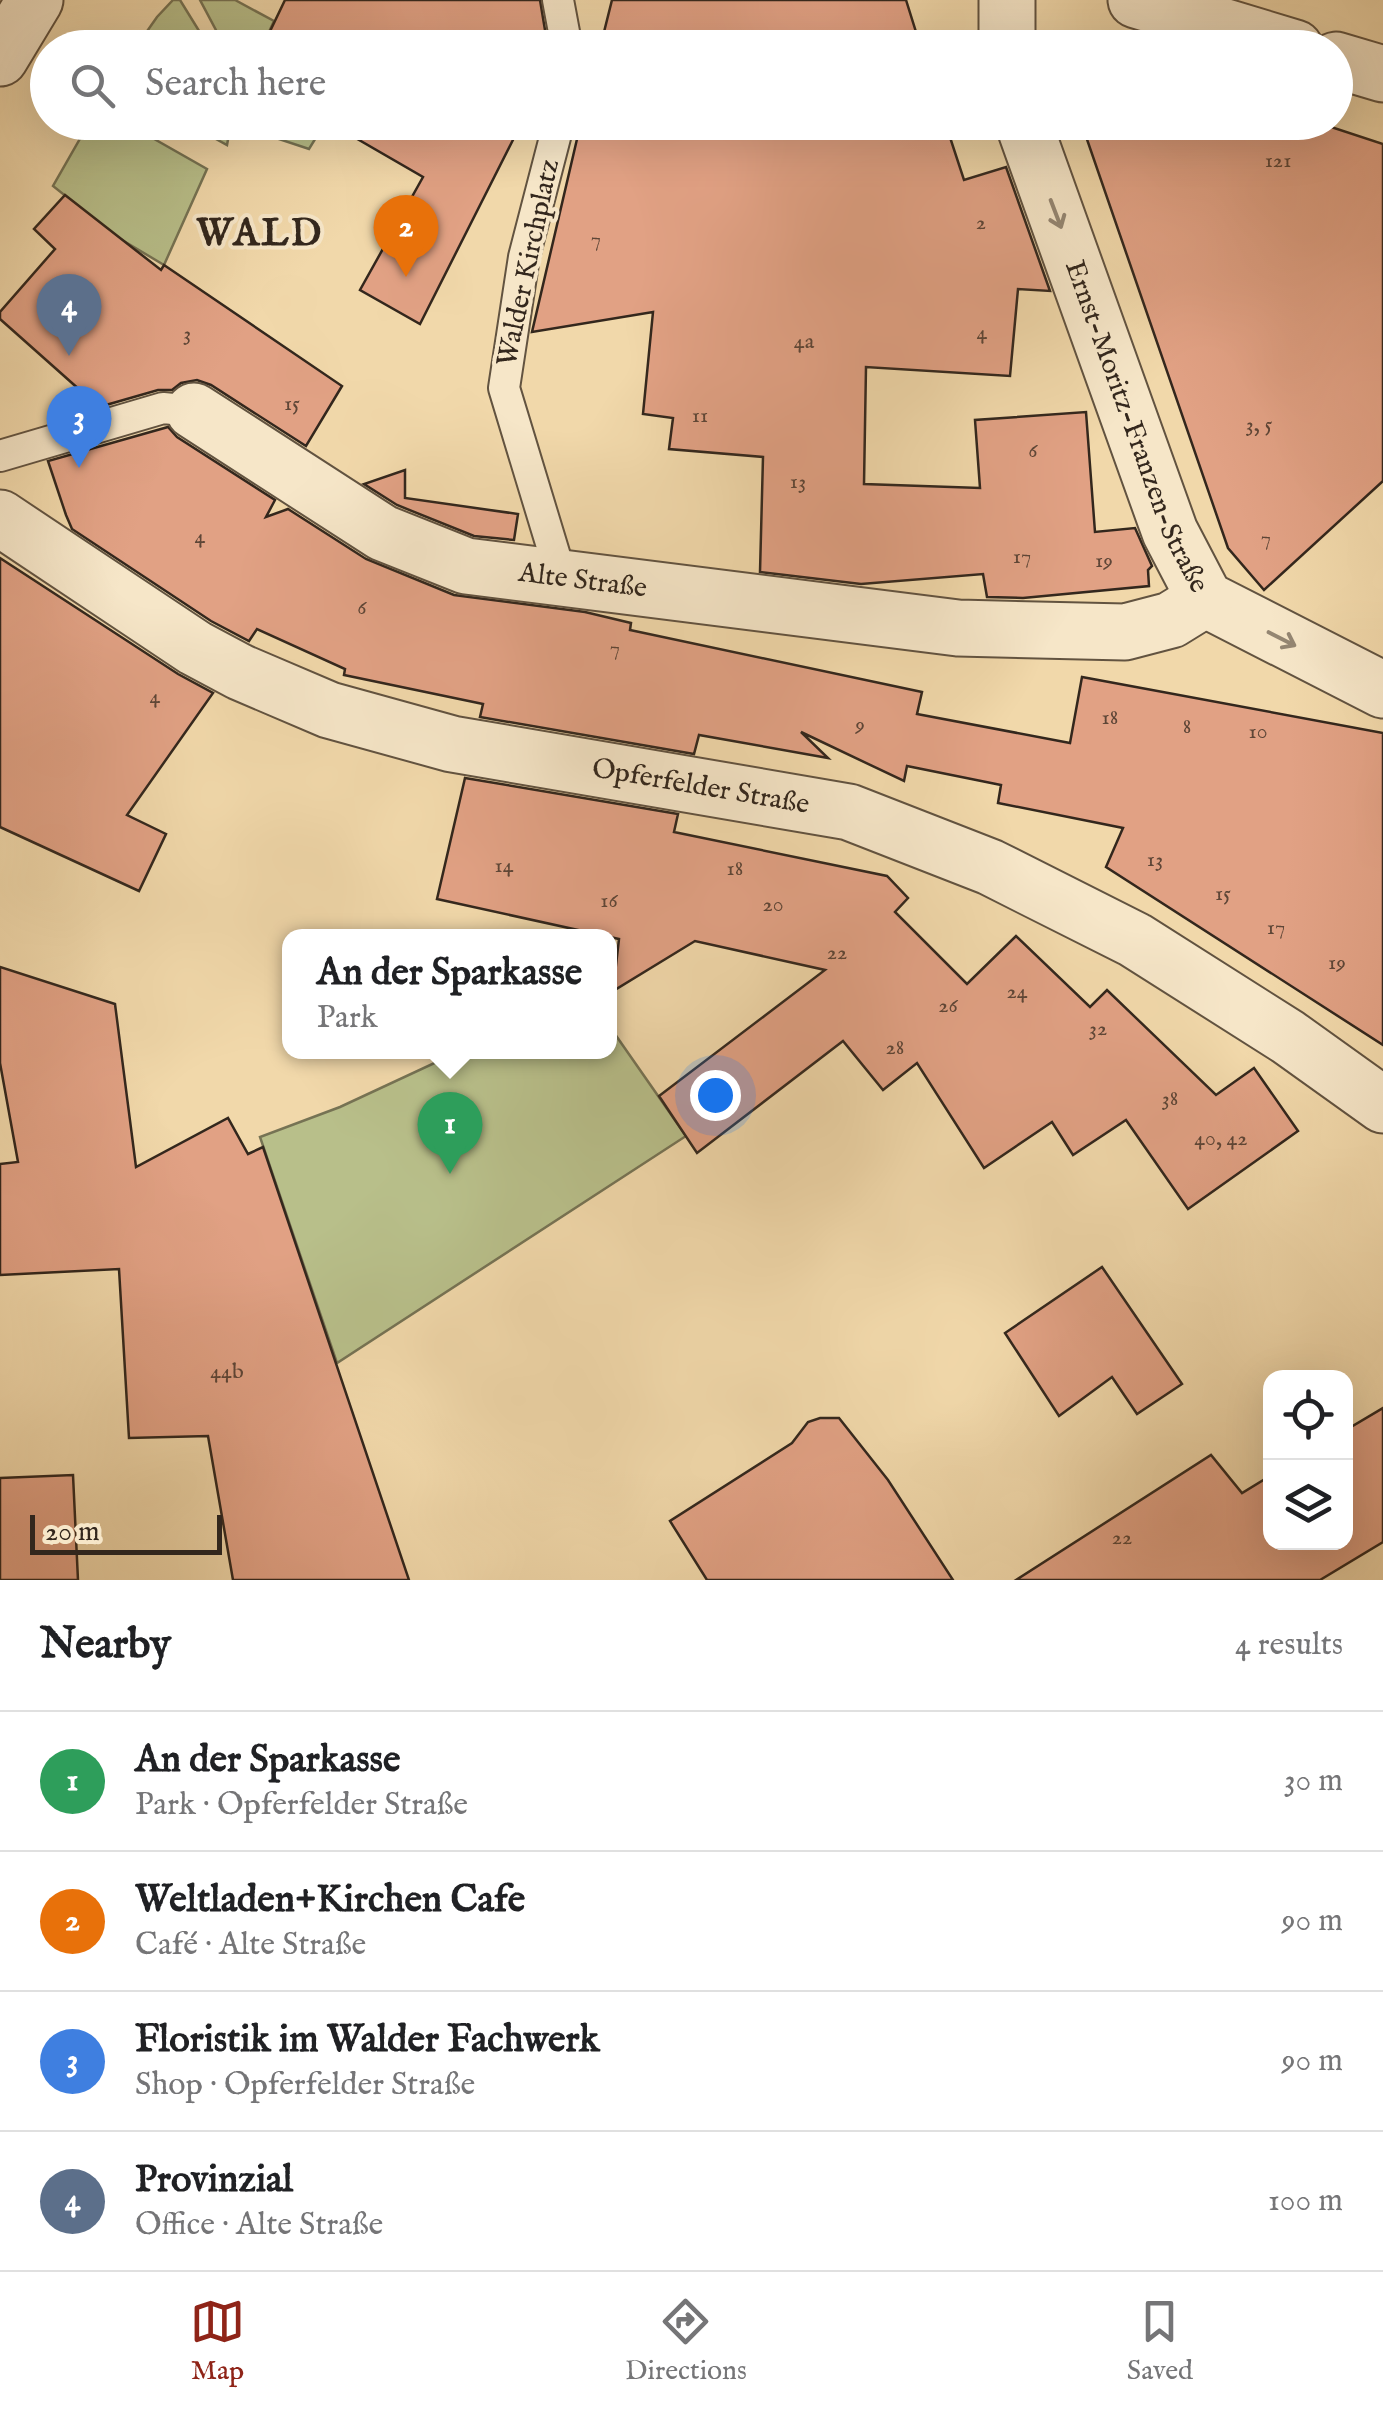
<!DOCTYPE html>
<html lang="en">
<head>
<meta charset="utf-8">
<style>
	:root { --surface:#fff; --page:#f6f6f6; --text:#202124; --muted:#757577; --line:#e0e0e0; --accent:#8f2418 }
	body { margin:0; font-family:"IM FELL English",serif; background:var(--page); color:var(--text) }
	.controls { position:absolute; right:30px; bottom:30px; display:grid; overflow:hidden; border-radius:20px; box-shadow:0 10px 40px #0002 }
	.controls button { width:90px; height:90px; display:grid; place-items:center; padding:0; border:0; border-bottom:2px solid var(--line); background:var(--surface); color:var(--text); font:50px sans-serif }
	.scale { position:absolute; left:30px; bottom:25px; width:192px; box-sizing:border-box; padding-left:10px; border:5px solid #33271d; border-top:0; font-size:28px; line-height:35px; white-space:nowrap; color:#33271d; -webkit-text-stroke:8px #f6e6c8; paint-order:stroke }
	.you { position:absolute; left:715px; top:1095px; width:35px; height:35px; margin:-25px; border:8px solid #fff; border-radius:50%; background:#1a73e8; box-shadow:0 0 0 15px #1a73e833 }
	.badge { display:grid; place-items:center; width:65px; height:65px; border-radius:50%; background:var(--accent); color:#fff; font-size:32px; font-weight:700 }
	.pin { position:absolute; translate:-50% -82px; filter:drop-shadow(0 2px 5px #0008) }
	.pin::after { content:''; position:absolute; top:52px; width:35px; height:30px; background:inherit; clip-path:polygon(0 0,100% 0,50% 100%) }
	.popup { position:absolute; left:282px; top:929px; width:335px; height:130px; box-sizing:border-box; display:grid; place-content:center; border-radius:20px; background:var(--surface); filter:drop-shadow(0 2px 8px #0005); font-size:32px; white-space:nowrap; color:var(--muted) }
	.popup b { font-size:38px; color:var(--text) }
	.popup::after { content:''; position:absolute; left:50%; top:100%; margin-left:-20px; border:20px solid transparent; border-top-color:var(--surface) }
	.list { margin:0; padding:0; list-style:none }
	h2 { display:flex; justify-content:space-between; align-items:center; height:130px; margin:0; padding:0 40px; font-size:42px }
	h2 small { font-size:32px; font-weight:400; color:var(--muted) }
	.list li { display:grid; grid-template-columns:65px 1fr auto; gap:30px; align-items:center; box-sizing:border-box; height:140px; padding:0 40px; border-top:2px solid var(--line) }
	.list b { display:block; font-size:38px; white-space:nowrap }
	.list p { margin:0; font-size:32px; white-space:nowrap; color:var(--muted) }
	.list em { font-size:32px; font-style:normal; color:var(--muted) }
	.icon { flex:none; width:55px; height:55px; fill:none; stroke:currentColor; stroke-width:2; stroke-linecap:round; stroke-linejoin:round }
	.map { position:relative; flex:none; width:1383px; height:1580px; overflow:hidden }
	.search { position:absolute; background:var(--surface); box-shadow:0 10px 40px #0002; left:30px; right:30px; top:30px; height:110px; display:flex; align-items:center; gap:25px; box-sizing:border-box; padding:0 35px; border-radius:55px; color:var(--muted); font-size:38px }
	.sheet { height:690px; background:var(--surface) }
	nav { display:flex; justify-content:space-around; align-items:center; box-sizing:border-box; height:140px; border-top:2px solid var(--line); background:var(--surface); font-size:28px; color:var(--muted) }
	nav a { display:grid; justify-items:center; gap:5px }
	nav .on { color:var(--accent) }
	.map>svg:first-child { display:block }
</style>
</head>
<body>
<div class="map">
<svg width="1383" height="1580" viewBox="0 0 1383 1580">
	<rect width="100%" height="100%" fill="#f1d8aa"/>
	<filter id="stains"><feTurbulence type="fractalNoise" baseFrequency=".002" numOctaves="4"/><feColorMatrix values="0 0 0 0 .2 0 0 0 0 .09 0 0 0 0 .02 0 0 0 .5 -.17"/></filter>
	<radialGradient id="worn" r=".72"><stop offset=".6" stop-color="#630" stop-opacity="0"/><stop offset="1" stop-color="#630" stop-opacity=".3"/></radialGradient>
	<!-- green -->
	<g fill="#b8bf8a" stroke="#767354" stroke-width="2.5">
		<path d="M173,0h7l29,47h-73l21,-30z"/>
		<path d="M200,0h35l39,21 -12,26h-37z"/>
		<path d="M89,123h37l81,46 -43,96 -47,-28 -64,-51z"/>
		<path d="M187,123h44l-4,22z"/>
		<path d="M244,123v-1l81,1 -16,26 -39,-13 -27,1z"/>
		<path d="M610,1027l76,109 -349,227 -77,-226 80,-30 118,-55h152z"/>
	</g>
	<!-- building -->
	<g fill="#e1a184" stroke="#33271d" stroke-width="2.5">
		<path d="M285,0h255l8,48h-286z"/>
		<path d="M612,0h294l15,48h-321z"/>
		<path d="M328,122h194l-102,202 -60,-34 63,-113z"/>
		<path d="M581,122h364l19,58 42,-13 44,124 -32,-2 -8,87 -144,-9 -2,117 116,4 -5,-68 111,-8 9,120 40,-4 17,38 -4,4 1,16 -126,12 -36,-1 -4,-23 -122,10 -101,-12 3,-115 -94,-8 4,-31 -30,-4 10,-102 -121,20z"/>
		<path d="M1081,122h235l67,22v337l-119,109 -36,-42z"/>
		<path d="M65,195l96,75 3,-5 178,121 -36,60 -95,-61 -14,-5 -16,3 -9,7h-14l-59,17 -99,-88v-7l55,-63 -21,-20z"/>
		<path d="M168,427l9,10 98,63 -9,17 22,-8 78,50 88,36 131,17 46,11 -1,7 292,62 -5,22 153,29 12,-66 301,56v312l-277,-178 17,-39 -125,-25 3,-18 -94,-19 -3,15 -103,-49 27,26 -129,-23 -5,19 -214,-37 3,-13 -139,-29 1,-6 -88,-40 -8,12 -38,-20 -139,-92 -6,-14 -18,-54z"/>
		<path d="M405,470v28l113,16 -4,26 -40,-4 -77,-31 -33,-21z"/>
		<path d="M0,558l178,116 35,19 -86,122 39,19 -27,57 -139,-64z"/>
		<path d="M465,778l213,36 -4,18 213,44 21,22 -13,14 72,72 49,-48 74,71 17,-17 109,105 38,-27 44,63 -110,78 -62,-89 -53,35 -21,-33 -68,46 -67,-105 -34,27 -40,-49 -146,112 -38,-57 166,-126 -130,-29 -82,50 6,-52 -182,-40z"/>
		<path d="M0,967l115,37 21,163 92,-49 20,36 15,-7 146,433h-176l-25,-144 -79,2 -10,-169 -119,6v-111l18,-2 -18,-99z"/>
		<path d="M1102,1267l80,117 -45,30 -25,-37 -53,39 -54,-83z"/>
		<path d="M1383,1408v134l-63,38h-304l195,-125 31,38 28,-17v66h76v-112z"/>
		<path d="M820,1418h19l49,62 65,100h-246l-37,-59 122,-78 16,-21z"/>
		<path d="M73,1475l5,105h-78v-102z"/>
	</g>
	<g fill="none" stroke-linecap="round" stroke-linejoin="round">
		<!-- lane casing -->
		<g stroke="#625340" stroke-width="34">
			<g id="lane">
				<path d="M558,0l9,48"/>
				<path d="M559,122l-35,135 -20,131 57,188"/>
				<path d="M0,456l163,-48 31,3"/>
			</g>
		</g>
		<!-- street casing -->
		<g stroke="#625340" stroke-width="59">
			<g id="street">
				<path d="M1136,0l159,48"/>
				<path d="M1007,48v-48"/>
				<path d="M0,58l35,-58"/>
				<path d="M1336,60l47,14"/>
				<path id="s1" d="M1023,122l147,410 35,67 178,91"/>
				<path id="s2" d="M194,411l189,122 83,33 492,62 167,4 46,-12 34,-21"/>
				<path id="s3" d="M0,518l195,130 45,24 89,38 123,34 397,68 141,55 145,73 153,97 95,68"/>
			</g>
		</g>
		<!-- lane -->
		<use href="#lane" stroke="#f6e6c8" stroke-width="30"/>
		<!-- street -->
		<use href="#street" stroke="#f6e6c8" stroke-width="55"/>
	</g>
	<!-- one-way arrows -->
	<defs><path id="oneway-shaft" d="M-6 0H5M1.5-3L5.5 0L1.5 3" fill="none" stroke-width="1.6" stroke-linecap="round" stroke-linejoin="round" transform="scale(2.5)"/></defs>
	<g stroke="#948672">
		<use href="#oneway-shaft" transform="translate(1056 214) rotate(69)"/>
		<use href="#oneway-shaft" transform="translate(1282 639) rotate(27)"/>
	</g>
	<g text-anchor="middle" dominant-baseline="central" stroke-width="8" stroke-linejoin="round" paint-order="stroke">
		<!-- number labels -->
		<g font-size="22" fill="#5e4637">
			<text x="1278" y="161">121</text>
			<text x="981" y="223">2</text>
			<text x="596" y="240">7</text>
			<text x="982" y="333">4</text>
			<text x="187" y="334">3</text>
			<text x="804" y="342">4a</text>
			<text x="292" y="404">15</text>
			<text x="700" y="416">11</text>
			<text x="1259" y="425">3, 5</text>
			<text x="1033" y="451">6</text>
			<text x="798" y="482">13</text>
			<text x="200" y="537">4</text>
			<text x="1266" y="539">7</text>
			<text x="1022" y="557">17</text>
			<text x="1104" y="561">19</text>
			<text x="362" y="608">6</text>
			<text x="615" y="649">7</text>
			<text x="155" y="697">4</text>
			<text x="1110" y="718">18</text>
			<text x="860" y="725">9</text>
			<text x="1187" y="727">8</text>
			<text x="1258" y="732">10</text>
			<text x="1155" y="860">13</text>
			<text x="504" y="866">14</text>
			<text x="735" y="869">18</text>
			<text x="1223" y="894">15</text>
			<text x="609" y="901">16</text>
			<text x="773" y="905">20</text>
			<text x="1276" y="928">17</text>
			<text x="837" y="953">22</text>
			<text x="1337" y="963">19</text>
			<text x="1017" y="992">24</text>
			<text x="948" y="1006">26</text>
			<text x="1098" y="1029">32</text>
			<text x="895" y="1048">28</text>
			<text x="1170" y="1099">38</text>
			<text x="1221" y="1139">40, 42</text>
			<text x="227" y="1372">44b</text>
			<text x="1122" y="1538">22</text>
		</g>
		<!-- street labels -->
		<g font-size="28" fill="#33271d" stroke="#f6e6c8">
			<text transform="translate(529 263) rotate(-78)">Walder Kirchplatz</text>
			<text stroke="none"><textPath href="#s1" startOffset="325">Ernst-Moritz-Franzen-Straße</textPath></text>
			<text stroke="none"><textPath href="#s2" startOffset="432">Alte Straße</textPath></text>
			<text stroke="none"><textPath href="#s3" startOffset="762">Opferfelder Straße</textPath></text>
		</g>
		<!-- district labels -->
		<g font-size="38" font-weight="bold" letter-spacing="2.5" fill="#33271d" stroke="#f6e6c8">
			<text x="260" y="235">WALD</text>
		</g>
	</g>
	<rect width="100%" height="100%" filter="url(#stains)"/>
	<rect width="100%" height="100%" fill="url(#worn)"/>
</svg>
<div class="controls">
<button><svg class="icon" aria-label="locate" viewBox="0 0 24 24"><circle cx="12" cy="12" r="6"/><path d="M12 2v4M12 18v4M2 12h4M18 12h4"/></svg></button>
<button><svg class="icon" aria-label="layers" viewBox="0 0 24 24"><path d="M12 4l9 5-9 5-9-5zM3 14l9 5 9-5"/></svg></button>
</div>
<div class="scale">20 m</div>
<div class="you"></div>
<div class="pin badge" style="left:450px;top:1174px;background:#2e9e5b">1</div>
<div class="popup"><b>An der Sparkasse</b>Park</div>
<div class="pin badge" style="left:406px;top:277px;background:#e8710a">2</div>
<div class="pin badge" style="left:79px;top:468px;background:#3f7fe0">3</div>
<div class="pin badge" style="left:69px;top:356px;background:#5c6f8a">4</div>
<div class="search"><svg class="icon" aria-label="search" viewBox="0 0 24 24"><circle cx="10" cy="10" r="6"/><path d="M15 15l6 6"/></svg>Search here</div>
</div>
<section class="sheet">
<h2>Nearby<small>4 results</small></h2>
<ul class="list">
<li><span class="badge" style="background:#2e9e5b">1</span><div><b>An der Sparkasse</b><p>Park · Opferfelder Straße</p></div><em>30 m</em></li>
<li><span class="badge" style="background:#e8710a">2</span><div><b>Weltladen+Kirchen Cafe</b><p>Café · Alte Straße</p></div><em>90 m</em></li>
<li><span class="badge" style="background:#3f7fe0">3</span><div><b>Floristik im Walder Fachwerk</b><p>Shop · Opferfelder Straße</p></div><em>90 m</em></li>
<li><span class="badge" style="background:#5c6f8a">4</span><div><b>Provinzial</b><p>Office · Alte Straße</p></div><em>100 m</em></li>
</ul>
</section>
<nav>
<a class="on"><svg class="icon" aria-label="map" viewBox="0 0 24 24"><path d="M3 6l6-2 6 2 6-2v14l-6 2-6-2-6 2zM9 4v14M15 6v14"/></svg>Map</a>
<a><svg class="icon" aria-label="directions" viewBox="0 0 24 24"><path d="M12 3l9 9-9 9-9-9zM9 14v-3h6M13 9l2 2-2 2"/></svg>Directions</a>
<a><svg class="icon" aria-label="saved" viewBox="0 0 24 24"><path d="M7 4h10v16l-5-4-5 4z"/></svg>Saved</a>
</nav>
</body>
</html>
